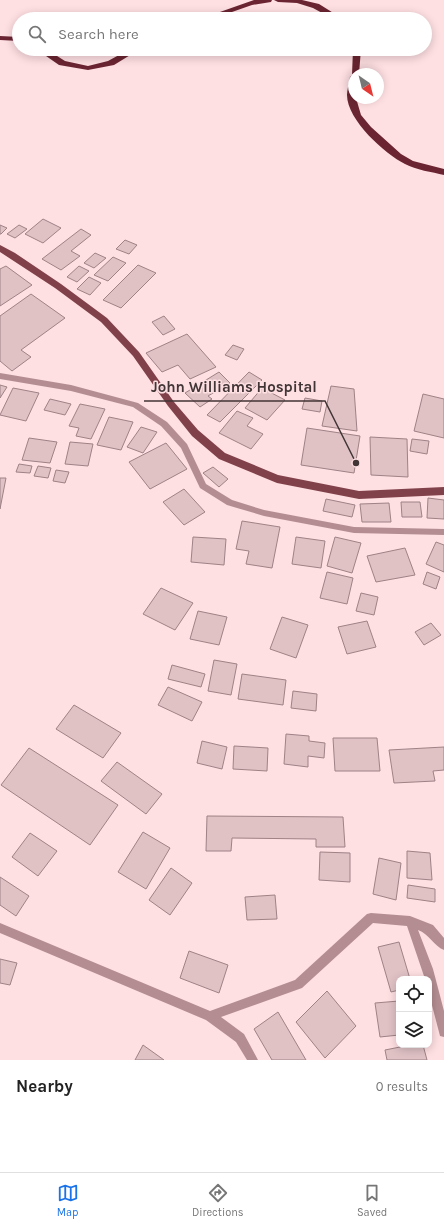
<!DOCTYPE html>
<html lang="en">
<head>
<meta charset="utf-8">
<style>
	:root { --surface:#fff; --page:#f2f2f2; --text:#222; --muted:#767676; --line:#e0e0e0; --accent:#1a73e8 }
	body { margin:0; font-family:Karla,sans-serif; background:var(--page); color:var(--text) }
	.controls { position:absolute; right:12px; bottom:12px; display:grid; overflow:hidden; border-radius:8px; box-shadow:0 2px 10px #0003 }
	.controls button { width:36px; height:36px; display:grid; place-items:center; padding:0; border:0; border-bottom:1px solid var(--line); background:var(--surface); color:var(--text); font:20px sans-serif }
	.compass { position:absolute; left:348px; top:68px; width:36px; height:36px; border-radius:50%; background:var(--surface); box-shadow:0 2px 10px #0003; rotate:145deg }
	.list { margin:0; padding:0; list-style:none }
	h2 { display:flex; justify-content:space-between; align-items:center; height:52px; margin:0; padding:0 16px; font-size:17px }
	h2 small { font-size:13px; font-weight:400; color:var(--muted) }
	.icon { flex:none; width:22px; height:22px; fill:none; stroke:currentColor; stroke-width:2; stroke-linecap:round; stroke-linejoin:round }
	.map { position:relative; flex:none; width:444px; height:1060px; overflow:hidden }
	.search { position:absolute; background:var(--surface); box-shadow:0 2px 10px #0003; left:12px; right:12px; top:12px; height:44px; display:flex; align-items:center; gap:10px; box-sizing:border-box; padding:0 14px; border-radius:22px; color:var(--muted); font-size:15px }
	.sheet { height:112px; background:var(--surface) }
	nav { display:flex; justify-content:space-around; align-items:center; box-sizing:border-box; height:56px; border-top:1px solid var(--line); background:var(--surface); font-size:11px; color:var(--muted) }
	nav a { display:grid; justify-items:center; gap:2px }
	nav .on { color:var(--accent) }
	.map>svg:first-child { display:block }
</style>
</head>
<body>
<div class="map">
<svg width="444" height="1060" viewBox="0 0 444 1060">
	<rect width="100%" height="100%" fill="#fedfe2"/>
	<!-- building -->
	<g fill="#e0c2c5" stroke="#9e8285">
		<path d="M43,219l18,9 -18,15 -18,-9z"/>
		<path d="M0,225l7,3 -6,6h-1z"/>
		<path d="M19,225l8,4 -12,9 -8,-4z"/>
		<path d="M81,229l10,6 -20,16 9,5 -19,14 -19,-11z"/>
		<path d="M125,240l12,5 -8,9 -13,-5z"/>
		<path d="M95,253l11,5 -12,10 -10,-5z"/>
		<path d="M113,257l13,6 -18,18 -14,-6z"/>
		<path d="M138,265l18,8 -35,35 -18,-8z"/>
		<path d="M6,266l26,19 -32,21v-37z"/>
		<path d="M79,266l10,5 -12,11 -10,-5z"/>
		<path d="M89,277l12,6 -11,12 -13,-6z"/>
		<path d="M31,294l34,24 -44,32 10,7 -19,14 -12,-10v-45z"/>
		<path d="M164,316l11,13 -12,6 -11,-13z"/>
		<path d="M187,334l29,33 -26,12 -12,-14 -16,7 -16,-19z"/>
		<path d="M233,345l11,4 -7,11 -12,-5z"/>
		<path d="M219,372l11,11 -22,13 4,3 -12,8 -15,-14z"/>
		<path d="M249,372l13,8 -42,42 -13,-7z"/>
		<path d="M0,385l7,2 -7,11z"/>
		<path d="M331,386l23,3 3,42 -35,-5z"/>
		<path d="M13,388l26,5 -13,28 -26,-6z"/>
		<path d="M262,388l23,12 -18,20 -22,-12z"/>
		<path d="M423,394l21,5v39l-30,-7z"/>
		<path d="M305,398l17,3 -2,11 -18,-3z"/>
		<path d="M50,399l21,5 -6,11 -21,-5z"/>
		<path d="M80,404l25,5 -14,30 -15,-3 3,-8 -10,-2z"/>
		<path d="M237,411l16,7 -6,8 16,8 -12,15 -32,-16z"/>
		<path d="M109,417l24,5 -12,28 -24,-5z"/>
		<path d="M141,427l16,5 -14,21 -16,-6z"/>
		<path d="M307,428l53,8 -6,37 -53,-8z"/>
		<path d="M370,437l37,2 1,38 -37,-2z"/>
		<path d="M29,438l28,4 -7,21 -28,-3z"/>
		<path d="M412,439l17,2 -2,13 -17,-3z"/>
		<path d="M70,442l23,2 -5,22 -23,-2z"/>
		<path d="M166,443l21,26 -37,20 -21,-27z"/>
		<path d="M19,464l13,2 -2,7 -14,-1z"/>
		<path d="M38,466l13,2 -3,10 -14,-2z"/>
		<path d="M213,467l15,12 -9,8 -16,-14z"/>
		<path d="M56,470l13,2 -4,11 -12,-2z"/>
		<path d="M0,478h6l-6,31z"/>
		<path d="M184,489l21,23 -21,13 -21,-23z"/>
		<path d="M428,498l16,2v19l-17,-1z"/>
		<path d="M326,499l29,6 -3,12 -29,-6z"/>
		<path d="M401,502h19l2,15h-20z"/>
		<path d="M389,503l2,19h-29l-2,-18z"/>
		<path d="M242,521l38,6 -8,41 -26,-4 3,-13 -13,-2z"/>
		<path d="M193,537l33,2 -2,26 -33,-3z"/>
		<path d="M296,537l29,4 -4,27 -29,-4z"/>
		<path d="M335,537l26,6 -9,30 -25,-7z"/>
		<path d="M436,542l8,3v27l-18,-8z"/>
		<path d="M405,548l10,27 -39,7 -9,-26z"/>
		<path d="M327,572l26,6 -6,26 -27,-6z"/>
		<path d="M427,572l13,5 -4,12 -13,-5z"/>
		<path d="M161,588l32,15 -18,27 -32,-16z"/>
		<path d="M361,593l17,4 -4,18 -18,-4z"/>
		<path d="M198,611l29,6 -8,28 -29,-6z"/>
		<path d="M282,617l26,8 -12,33 -26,-9z"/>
		<path d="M367,621l9,26 -29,7 -9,-27z"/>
		<path d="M431,623l10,12 -17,10 -9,-13z"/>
		<path d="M214,660l23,4 -6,31 -23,-4z"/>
		<path d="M172,665l33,9 -4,13 -33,-8z"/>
		<path d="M242,674l44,6 -3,25 -45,-6z"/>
		<path d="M168,687l34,15 -10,19 -34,-16z"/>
		<path d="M293,691l24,3 -1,17 -25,-3z"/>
		<path d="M74,705l47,28 -18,25 -47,-29z"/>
		<path d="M286,734l23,2v5l16,2 -1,15 -16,-2v11l-24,-3z"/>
		<path d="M333,738h44l3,33h-45z"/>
		<path d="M202,741l25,6 -5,22 -25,-6z"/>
		<path d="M234,746l34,2 -1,23 -34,-2z"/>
		<path d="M444,747v23l-11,1 2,10 -41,2 -5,-33z"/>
		<path d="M29,748l89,57 -28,40 -89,-60z"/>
		<path d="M117,762l45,32 -16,20 -45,-33z"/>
		<path d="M207,816l136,1 2,30h-29v-8l-84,-1 -1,13h-25z"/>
		<path d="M143,832l27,16 -24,41 -28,-17z"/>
		<path d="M30,833l27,18 -19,25 -26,-19z"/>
		<path d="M407,851l23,2 2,27 -25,-2z"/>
		<path d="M320,852l30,1v29l-31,-2z"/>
		<path d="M379,858l22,5 -5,37 -23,-6z"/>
		<path d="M171,868l21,15 -22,32 -21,-15z"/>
		<path d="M0,877l29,19 -13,20 -16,-11z"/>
		<path d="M408,885l27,4v13l-28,-4z"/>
		<path d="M275,895l2,24 -30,1 -2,-23z"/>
		<path d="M399,942l11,37h-11v11l-8,2 -13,-45z"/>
		<path d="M189,951l39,14 -9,28 -39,-15z"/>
		<path d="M0,959l17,4 -7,22 -10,-2z"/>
		<path d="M327,991l29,35 -31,32 -29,-36z"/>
		<path d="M399,1001v34l-19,2 -5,-34z"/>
		<path d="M278,1012l28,48h-34l-18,-31z"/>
		<path d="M143,1045l21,15h-29z"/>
		<path d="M410,1045h13l4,15h-40l-2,-10z"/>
	</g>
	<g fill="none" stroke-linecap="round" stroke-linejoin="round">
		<!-- street -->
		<g fill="#b38d91" fill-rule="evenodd">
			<path d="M0,373l71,12 67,18 29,19 20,22 19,40 26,16 32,10 90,17 90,2v6l-90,-2 -90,-17 -37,-11 -27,-17 -19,-40 -20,-22 -28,-19 -62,-16 -71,-12z"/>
			<path d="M371,913l39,3 23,9 11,13v12c-10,-4 -15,-16 -26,-20l15,39 11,42v26l-4,-1 -1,-4 -10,-38v-15h-4l-18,-53 -34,-3 -71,65 -81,29 23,17 14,26h-11l-11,-18 -30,-22 -206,-87v-10l210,88 85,-31 72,-66z"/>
		</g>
		<!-- primary -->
		<path fill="#80414a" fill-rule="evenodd" d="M0,245l15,8 46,31 46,34 32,34 35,50 24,28 27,23 53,22 81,16 85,-4v8l-85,4 -82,-16 -58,-24 -27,-23 -24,-30 -35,-50 -32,-34 -46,-34 -55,-36z"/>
		<!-- highway -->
		<g fill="#6b2532" fill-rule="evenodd">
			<path d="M254,0h18l-1,2 -19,3 -40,14h-12z"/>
			<path d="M274,0h28l17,4 24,15h-10l-20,-11 -16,-5 -19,-1z"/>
			<path d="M0,36l19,1v4l-19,-1z"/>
			<path d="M36,49h10l19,12 23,5 20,-5 22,-12h10l-26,16 -26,5 -29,-5z"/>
			<path d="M353,49h8l-2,25h-5v24h2l5,17 10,12 30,27 12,7 31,8v6c-12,-3 -28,-5 -39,-11 -20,-10 -58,-44 -58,-69 0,-5 2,-12 3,-18l2,-2z"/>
		</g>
	</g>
	<!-- callouts -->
	<path fill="none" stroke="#413536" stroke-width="1.5" d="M356 463L325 401H144"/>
	<circle fill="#413536" stroke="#fedfe2" stroke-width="1.5" cx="356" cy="463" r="4"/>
	<g font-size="15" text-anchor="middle" font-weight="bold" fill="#413536" stroke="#fedfe2" stroke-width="3" stroke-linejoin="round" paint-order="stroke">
		<text x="234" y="392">John Williams Hospital</text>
	</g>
</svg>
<div class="controls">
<button><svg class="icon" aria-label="locate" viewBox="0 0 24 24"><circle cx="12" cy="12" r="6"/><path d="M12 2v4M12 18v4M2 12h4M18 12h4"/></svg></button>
<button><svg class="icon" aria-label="layers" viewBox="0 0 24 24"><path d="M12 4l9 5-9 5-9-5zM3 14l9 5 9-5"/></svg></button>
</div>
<svg class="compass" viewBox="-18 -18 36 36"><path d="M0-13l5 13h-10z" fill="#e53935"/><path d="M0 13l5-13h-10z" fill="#767676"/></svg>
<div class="search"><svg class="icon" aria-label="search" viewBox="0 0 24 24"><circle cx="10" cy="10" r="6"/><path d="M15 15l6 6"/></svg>Search here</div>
</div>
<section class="sheet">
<h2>Nearby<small>0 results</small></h2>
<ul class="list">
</ul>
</section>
<nav>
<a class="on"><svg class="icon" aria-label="map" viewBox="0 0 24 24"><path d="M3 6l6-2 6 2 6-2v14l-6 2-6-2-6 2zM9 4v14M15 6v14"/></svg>Map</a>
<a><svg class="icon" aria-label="directions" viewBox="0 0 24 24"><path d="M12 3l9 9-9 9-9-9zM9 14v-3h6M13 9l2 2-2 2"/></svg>Directions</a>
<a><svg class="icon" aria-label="saved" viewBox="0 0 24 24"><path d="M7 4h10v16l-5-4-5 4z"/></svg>Saved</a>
</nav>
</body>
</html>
